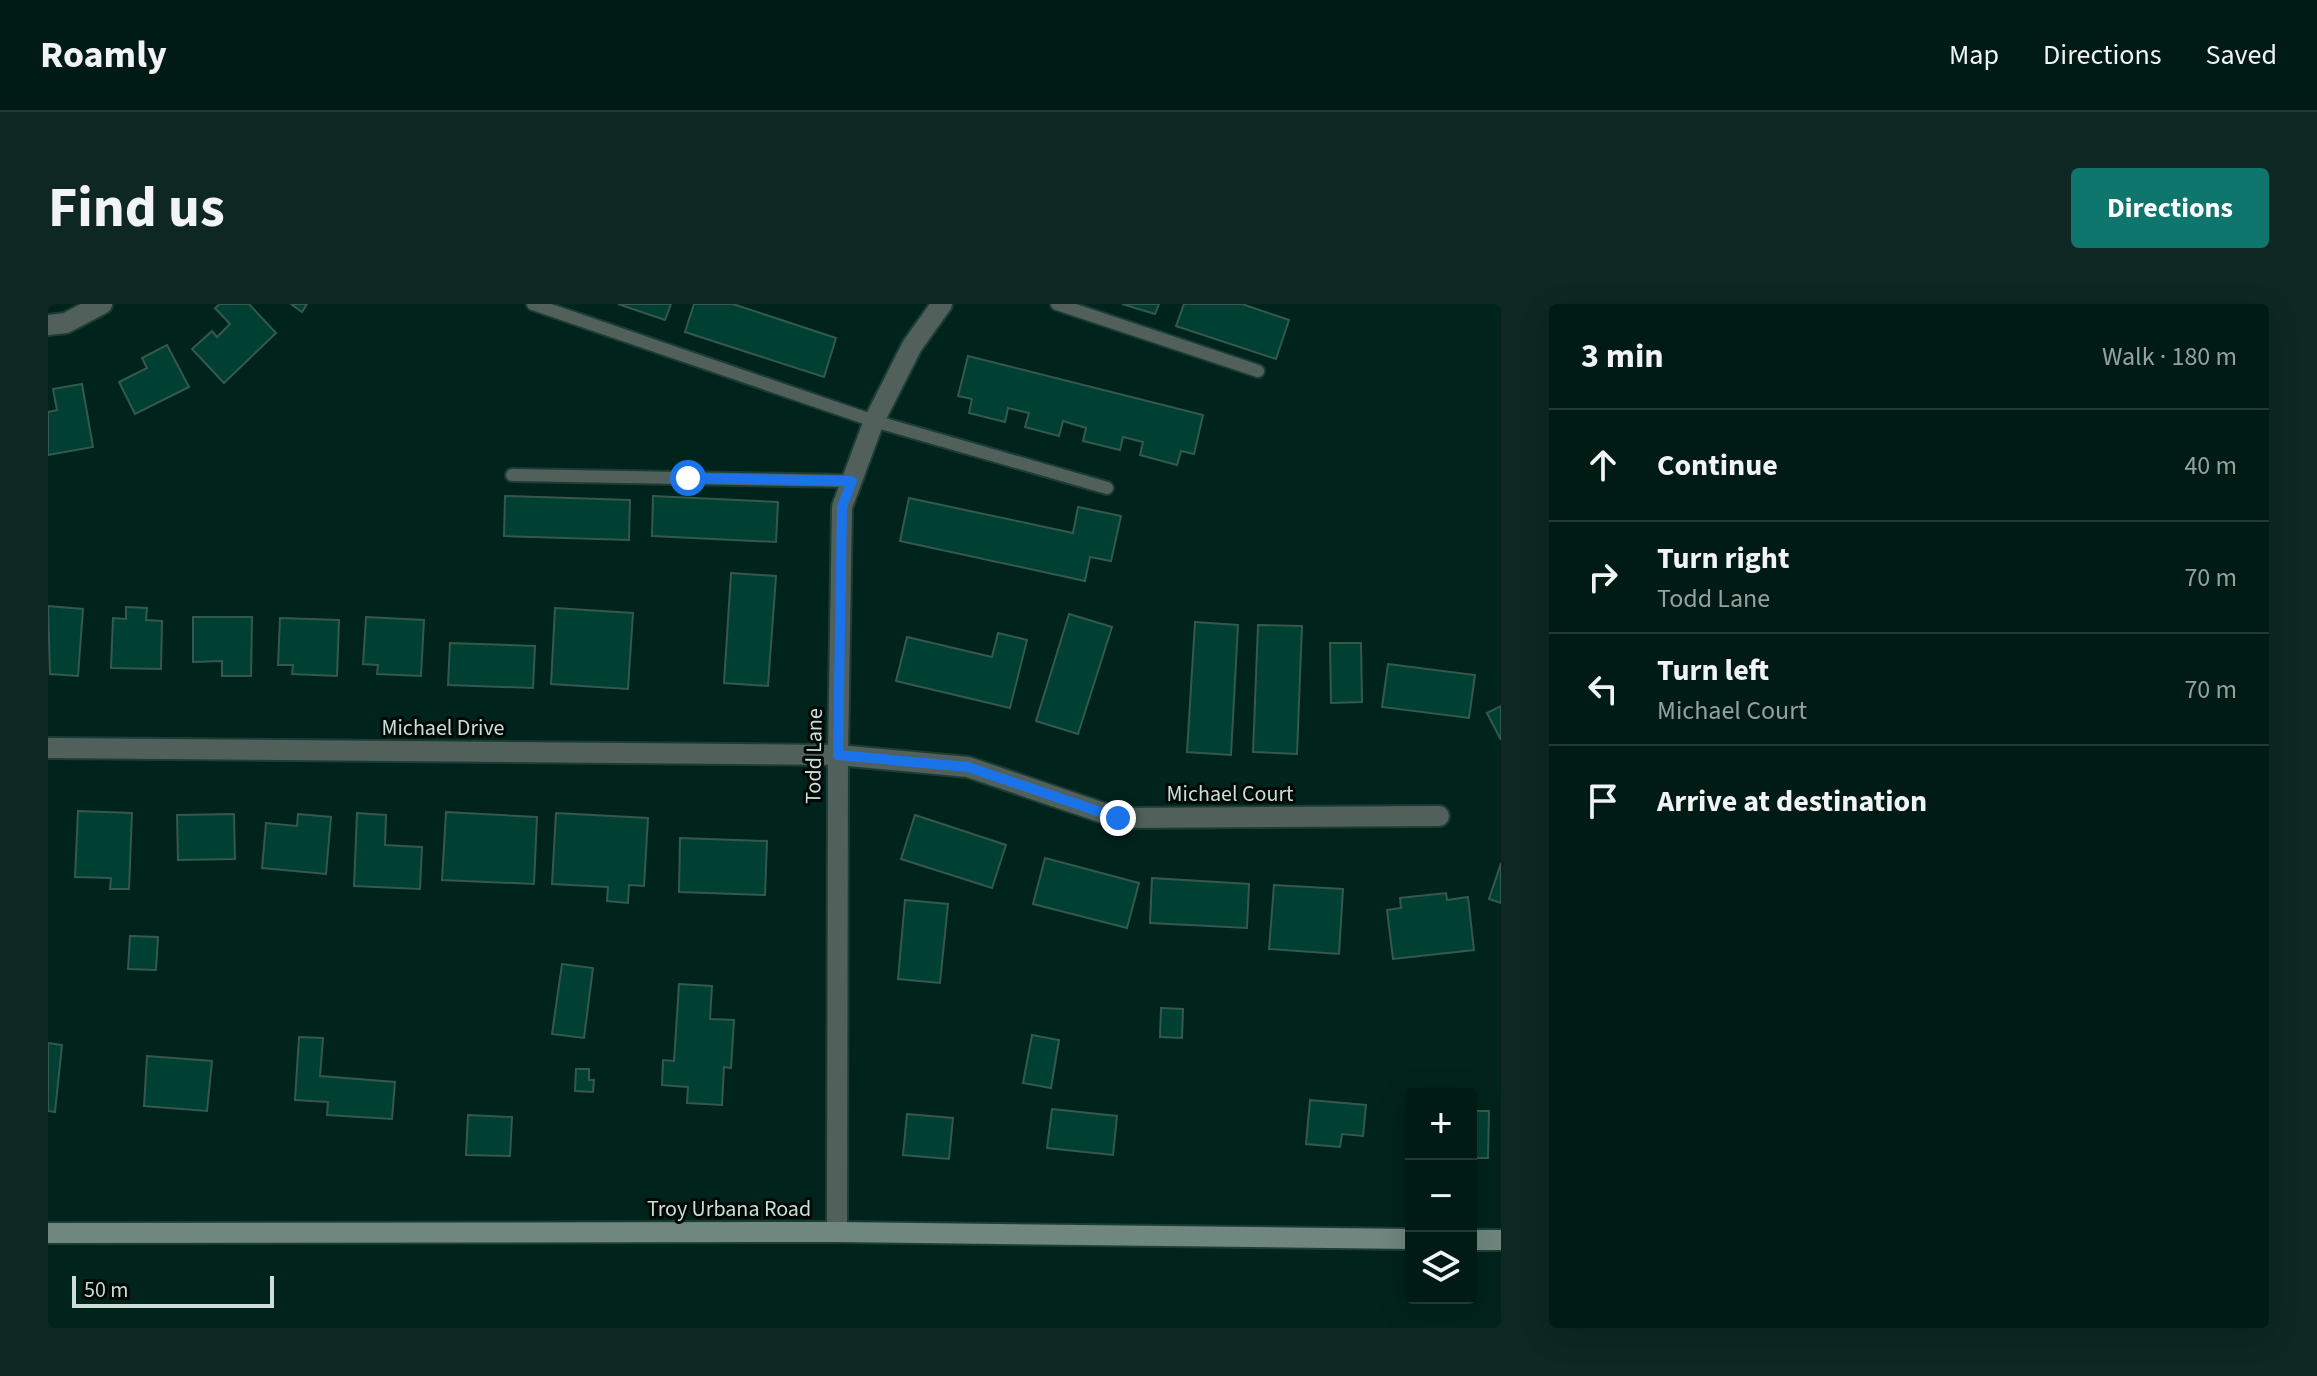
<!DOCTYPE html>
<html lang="en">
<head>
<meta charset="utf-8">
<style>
	:root { --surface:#001a14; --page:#0e2722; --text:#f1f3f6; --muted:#95a1a0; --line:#223834; --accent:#0f766e }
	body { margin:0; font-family:"Source Sans 3",sans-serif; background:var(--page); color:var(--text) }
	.controls { position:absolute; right:24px; bottom:24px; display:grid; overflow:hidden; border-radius:8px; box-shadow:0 8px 32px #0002 }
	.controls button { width:72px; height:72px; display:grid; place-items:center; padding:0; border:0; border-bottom:2px solid var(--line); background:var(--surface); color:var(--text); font:40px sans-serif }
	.scale { position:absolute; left:24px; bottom:20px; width:202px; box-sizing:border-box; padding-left:8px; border:4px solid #cbded8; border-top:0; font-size:22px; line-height:28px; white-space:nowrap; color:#cbded8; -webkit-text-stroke:6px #000906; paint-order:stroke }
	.stop { position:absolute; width:24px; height:24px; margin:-18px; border:6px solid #1a73e8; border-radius:50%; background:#fff }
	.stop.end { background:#1a73e8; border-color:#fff; box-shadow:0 2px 8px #0008 }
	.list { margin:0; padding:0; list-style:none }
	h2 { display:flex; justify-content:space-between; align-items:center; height:104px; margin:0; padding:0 32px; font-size:34px }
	h2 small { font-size:26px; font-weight:400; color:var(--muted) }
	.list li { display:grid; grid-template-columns:52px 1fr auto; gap:24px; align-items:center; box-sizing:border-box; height:112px; padding:0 32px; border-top:2px solid var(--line) }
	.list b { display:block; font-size:30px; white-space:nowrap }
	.list p { margin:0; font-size:26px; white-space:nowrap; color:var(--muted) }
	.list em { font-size:26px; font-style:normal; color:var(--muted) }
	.icon { flex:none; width:44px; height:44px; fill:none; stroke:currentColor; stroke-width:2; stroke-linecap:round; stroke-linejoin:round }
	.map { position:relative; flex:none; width:1453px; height:1024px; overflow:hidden; border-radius:8px }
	header { display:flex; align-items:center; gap:48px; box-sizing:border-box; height:112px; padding:0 40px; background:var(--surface); border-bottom:2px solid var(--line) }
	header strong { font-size:38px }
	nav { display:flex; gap:44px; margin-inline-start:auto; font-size:28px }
	.intro { display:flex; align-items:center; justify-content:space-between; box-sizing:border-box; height:192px; padding:0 48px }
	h1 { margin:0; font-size:56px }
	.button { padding:20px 36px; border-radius:8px; background:var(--accent); color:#fff; font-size:28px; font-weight:700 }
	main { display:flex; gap:48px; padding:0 48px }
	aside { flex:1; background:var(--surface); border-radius:8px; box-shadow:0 8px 32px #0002 }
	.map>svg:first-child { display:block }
</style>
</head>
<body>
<header>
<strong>Roamly</strong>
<nav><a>Map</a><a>Directions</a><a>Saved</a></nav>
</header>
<div class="intro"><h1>Find us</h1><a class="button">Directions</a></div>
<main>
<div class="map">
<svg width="1453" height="1024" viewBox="0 0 1453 1024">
	<rect width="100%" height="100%" fill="#00231b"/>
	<!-- building -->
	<g fill="#004033" stroke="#35584e" stroke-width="2">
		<path d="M172,0h29l27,29 -52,50 -32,-34 20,-18 5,6 13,-13 -15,-16z"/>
		<path d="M243,0h16l-5,8z"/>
		<path d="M570,0h53l-6,16z"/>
		<path d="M646,0h39l103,34 -12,39 -139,-45z"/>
		<path d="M1074,0h37l-4,10z"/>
		<path d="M1136,0h58l47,16 -13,39 -100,-33z"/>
		<path d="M119,41l22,42 -54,27 -16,-32 28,-14 -5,-10z"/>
		<path d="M920,52l235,59 -9,39 -13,-3 -4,14 -37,-10 3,-13 -20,-5 -3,13 -37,-9 3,-13 -23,-7 -4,15 -34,-9 4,-14 -21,-5 -3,14 -36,-9 3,-14 -14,-3z"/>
		<path d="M34,80l11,63 -45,8v-43l9,-2 -4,-21z"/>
		<path d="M457,192l125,4 -1,40 -125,-4z"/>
		<path d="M605,192l125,6 -2,40 -124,-6z"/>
		<path d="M861,194l164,35 5,-26 43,9 -10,45 -21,-4 -5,24 -185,-40z"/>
		<path d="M683,269l45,3 -8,110 -44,-3z"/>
		<path d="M0,302l35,3 -5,67 -28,-2z"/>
		<path d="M78,303l21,1 -1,12 16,1 -1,48 -50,-1 2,-50 13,1z"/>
		<path d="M507,304l78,5 -5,76 -77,-5z"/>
		<path d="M1021,310l43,13 -34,107 -42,-13z"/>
		<path d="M145,313h59l-1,59h-29v-15l-29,1z"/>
		<path d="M318,313l58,3 -3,56 -44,-2 1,-9 -15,-1z"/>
		<path d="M232,314l59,2 -2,56 -45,-2 1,-9h-15z"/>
		<path d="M1147,318l43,3 -7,130 -44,-3z"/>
		<path d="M1210,321l44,1 -5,128 -44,-2z"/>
		<path d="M950,329l29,7 -17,68 -114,-27 11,-44 85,20z"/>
		<path d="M402,339l85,3 -2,42 -85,-3z"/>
		<path d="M1282,339h31l1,59 -31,1z"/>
		<path d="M1340,360l87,11 -6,43 -87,-11z"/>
		<path d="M1453,402v34l-14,-27z"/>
		<path d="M30,507l54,2 -3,76h-19l1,-11 -36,-1z"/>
		<path d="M398,508l91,5 -3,67 -92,-4z"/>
		<path d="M309,509l29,2 -1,30 37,2 -2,42 -66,-3z"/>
		<path d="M508,509l92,5 -4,68 -15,-1 -1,18 -21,-2 1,-14 -56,-3z"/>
		<path d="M186,510l1,45 -57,1 -1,-45z"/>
		<path d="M250,510l33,3 -5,57 -64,-6 4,-45 31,3z"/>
		<path d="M867,511l91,30 -14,43 -91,-29z"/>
		<path d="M632,534l87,3 -2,54 -86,-3z"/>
		<path d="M997,554l94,25 -12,45 -94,-24z"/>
		<path d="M1453,559v40l-12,-4z"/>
		<path d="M1104,574l97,6 -2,44 -97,-5z"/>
		<path d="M1226,581l69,4 -4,65 -70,-5z"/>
		<path d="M1398,589l1,7 21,-3 6,53 -81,9 -6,-49 14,-2 -1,-10z"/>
		<path d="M857,596l43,4 -8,79 -42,-4z"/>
		<path d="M82,632l28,1 -2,33 -28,-1z"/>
		<path d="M514,660l31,4 -9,70 -32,-4z"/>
		<path d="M631,680l33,2 -2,33 24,1 -3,48 -7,-1 -2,38 -35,-2 1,-16 -26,-2 1,-25 11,1z"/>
		<path d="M1113,704l22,1 -1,29 -22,-1z"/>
		<path d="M984,731l27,5 -8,48 -28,-5z"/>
		<path d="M251,733l24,1 -3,38 75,6 -3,37 -65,-4 1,-13 -33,-2z"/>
		<path d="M0,739l14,2 -7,67 -7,-1z"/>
		<path d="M99,752l65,5 -5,50 -63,-5z"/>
		<path d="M528,765h13v11h5l-1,12 -18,-1z"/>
		<path d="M1262,796l56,5 -3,31 -21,-2 -2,13 -34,-3z"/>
		<path d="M1004,805l65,7 -4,39 -66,-7z"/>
		<rect x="1359" y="806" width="4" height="38"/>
		<path d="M1423,807h18l-1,47h-17z"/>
		<path d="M859,810l46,4 -4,41 -46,-4z"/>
		<path d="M420,811l44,2 -2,39 -44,-1z"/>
	</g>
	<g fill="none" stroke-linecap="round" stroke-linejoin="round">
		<!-- lane casing -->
		<g stroke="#1c3d35" stroke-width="16">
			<g id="lane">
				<path d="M485,0l341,117 233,67"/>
				<path d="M1009,0l201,67"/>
				<path d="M464,171l340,6"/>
			</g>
		</g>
		<!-- street casing -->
		<g stroke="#1c3d35" stroke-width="24">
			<g id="street">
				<path d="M0,21l18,-2 36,-19"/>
				<path d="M0,444l790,7 130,12 150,51 321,-2"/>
				<path d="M789,928l1,-477 4,-248 32,-86 38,-75 30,-42"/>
			</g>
		</g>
		<!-- secondary casing -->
		<g stroke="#1c3d35" stroke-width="24">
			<g id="secondary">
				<path d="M0,929l789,-1 574,7"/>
				<path d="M1423,936h30"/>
			</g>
		</g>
		<!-- lane -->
		<use href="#lane" stroke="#51605b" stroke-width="12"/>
		<!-- street -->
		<use href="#street" stroke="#51605b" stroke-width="20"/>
		<!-- secondary -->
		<use href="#secondary" stroke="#6f877f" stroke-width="20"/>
	</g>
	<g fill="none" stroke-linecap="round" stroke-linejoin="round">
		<!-- route -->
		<path stroke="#1a73e8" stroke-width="10" d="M640,174l164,3 -10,26 -4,248 130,12 150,51"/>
	</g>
	<g text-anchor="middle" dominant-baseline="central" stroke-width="6" stroke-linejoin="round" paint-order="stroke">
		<!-- street labels -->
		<g font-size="22" fill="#cbded8" stroke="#000906">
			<text x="395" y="424">Michael Drive</text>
			<text transform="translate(766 452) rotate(-89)">Todd Lane</text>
			<text x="1182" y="490">Michael Court</text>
			<text x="681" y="905">Troy Urbana Road</text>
		</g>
	</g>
</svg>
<div class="controls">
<button>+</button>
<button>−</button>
<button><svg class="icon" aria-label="layers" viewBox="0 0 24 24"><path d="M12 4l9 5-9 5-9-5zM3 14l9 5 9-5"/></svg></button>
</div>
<div class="scale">50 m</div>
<div class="stop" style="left:640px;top:174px"></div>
<div class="stop end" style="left:1070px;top:514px"></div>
</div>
<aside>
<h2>3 min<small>Walk · 180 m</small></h2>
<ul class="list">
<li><svg class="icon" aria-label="ahead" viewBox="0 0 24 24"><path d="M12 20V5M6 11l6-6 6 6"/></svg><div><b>Continue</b></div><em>40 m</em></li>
<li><svg class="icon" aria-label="right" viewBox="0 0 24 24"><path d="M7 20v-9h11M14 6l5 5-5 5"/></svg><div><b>Turn right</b><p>Todd Lane</p></div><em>70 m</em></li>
<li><svg class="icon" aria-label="left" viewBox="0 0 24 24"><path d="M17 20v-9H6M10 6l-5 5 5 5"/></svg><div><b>Turn left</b><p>Michael Court</p></div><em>70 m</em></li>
<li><svg class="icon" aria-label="arrive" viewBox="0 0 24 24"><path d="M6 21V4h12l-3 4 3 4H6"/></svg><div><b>Arrive at destination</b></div></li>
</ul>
</aside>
</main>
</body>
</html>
